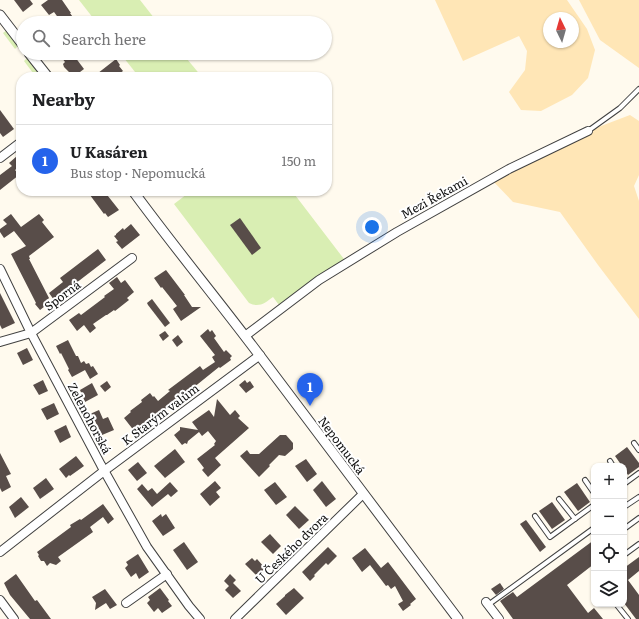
<!DOCTYPE html>
<html lang="en">
<head>
<meta charset="utf-8">
<style>
	:root { --surface:#fff; --page:#f6f6f6; --text:#202124; --muted:#757577; --line:#e0e0e0; --accent:#2563eb }
	body { margin:0; font-family:Literata,serif; background:var(--page); color:var(--text) }
	.controls { position:absolute; right:12px; bottom:12px; display:grid; overflow:hidden; border-radius:8px; box-shadow:0 1px 3px #0004 }
	.controls button { width:36px; height:36px; display:grid; place-items:center; padding:0; border:0; border-bottom:1px solid var(--line); background:var(--surface); color:var(--text); font:20px sans-serif }
	.compass { position:absolute; left:543px; top:12px; width:36px; height:36px; border-radius:50%; background:var(--surface); box-shadow:0 1px 3px #0004; rotate:355deg }
	.you { position:absolute; left:372px; top:227px; width:14px; height:14px; margin:-10px; border:3px solid #fff; border-radius:50%; background:#1a73e8; box-shadow:0 0 0 6px #1a73e833 }
	.badge { display:grid; place-items:center; width:26px; height:26px; border-radius:50%; background:var(--accent); color:#fff; font-size:13px; font-weight:700 }
	.pin { position:absolute; translate:-50% -33px; filter:drop-shadow(0 1px 2px #0008) }
	.pin::after { content:''; position:absolute; top:21px; width:14px; height:12px; background:inherit; clip-path:polygon(0 0,100% 0,50% 100%) }
	.list { margin:0; padding:0; list-style:none }
	h2 { display:flex; justify-content:space-between; align-items:center; height:52px; margin:0; padding:0 16px; font-size:17px }
	h2 small { font-size:13px; font-weight:400; color:var(--muted) }
	.list li { display:grid; grid-template-columns:26px 1fr auto; gap:12px; align-items:center; box-sizing:border-box; height:72px; padding:0 16px; border-top:1px solid var(--line) }
	.list b { display:block; font-size:15px; white-space:nowrap }
	.list p { margin:0; font-size:13px; white-space:nowrap; color:var(--muted) }
	.list em { font-size:13px; font-style:normal; color:var(--muted) }
	.icon { flex:none; width:22px; height:22px; fill:none; stroke:currentColor; stroke-width:2; stroke-linecap:round; stroke-linejoin:round }
	.map { position:relative; flex:none; width:639px; height:619px; overflow:hidden }
	.search { position:absolute; background:var(--surface); box-shadow:0 1px 3px #0004; left:16px; top:16px; width:316px; height:44px; display:flex; align-items:center; gap:10px; box-sizing:border-box; padding:0 14px; border-radius:22px; color:var(--muted); font-size:15px }
	.panel { position:absolute; background:var(--surface); box-shadow:0 1px 3px #0004; left:16px; top:72px; width:316px; height:124px; border-radius:16px }
	.map>svg:first-child { display:block }
</style>
</head>
<body>
<div class="map">
<svg width="639" height="619" viewBox="0 0 639 619">
	<rect width="100%" height="100%" fill="#fffaee"/>
	<!-- green -->
	<g fill="#d9eeb3">
		<path d="M79,0h61l18,23h-61z"/>
		<path d="M7,30l12,15 -4,4 -12,-16z"/>
		<path d="M120,53h62l20,24h-63z"/>
		<path d="M28,57l14,19 -1,1h-5l-12,-16z"/>
		<path d="M191,191h101l55,72 -65,46 -9,-12c-8,6 -14,11 -24,6l-75,-99z"/>
	</g>
	<!-- sand -->
	<g fill="#ffe6b6" fill-rule="evenodd">
		<path d="M435,0h132l20,29 8,21 -7,28 -16,17 -31,16 -20,-1 -12,-18 16,-22 2,-19 -8,-15 -56,25zM549,18h24v24h-24z"/>
		<path d="M579,0h60v68l-39,-28z"/>
		<path d="M630,115l9,6v54l-5,11 5,15v118l-41,-54 -38,-53 -47,-10 -22,-23 97,-48z"/>
	</g>
	<!-- building -->
	<g fill="#584d49">
		<path d="M14,0h16l3,4 -10,8z"/>
		<path d="M48,0h14l9,13h-1l7,10h-15l-8,-11 -5,3 -8,-10z"/>
		<path d="M58,53h14l12,16 -8,6 -2,-3 -3,2 -7,-7 -1,-3 2,-2z"/>
		<path d="M116,59l4,6 -1,1 4,5 -8,6h-22z"/>
		<path d="M0,110l14,19 -11,8 -3,-4z"/>
		<path d="M17,156l4,5v4l-6,5 4,5 -19,15v-15l12,-9 -3,-3z"/>
		<path d="M87,191h17l15,19 -11,7 -3,-4 -1,1z"/>
		<path d="M11,214l10,13 18,-13 5,6 -2,2 12,15 -25,19 1,3h-1l20,39 -2,2 2,3 -9,7 -5,-6 1,-1 -25,-49 15,-8 -12,-15 -10,7 -4,-6v-3l7,-5 -4,-4z"/>
		<path d="M240,218l21,30 -9,7 -22,-30z"/>
		<path d="M131,224l9,11 -18,14 -6,-7 2,-1 -4,-5 2,-1v-1l7,-6 1,2z"/>
		<path d="M98,249l8,11 -52,40 -5,-7 14,-11 -3,-4z"/>
		<path d="M166,270l19,25h-1l8,12h9l-20,14 -8,-12 4,-3 -15,-19 -1,1 -7,-10z"/>
		<path d="M117,277l4,6 4,-3 9,12 -7,6 2,2 -14,11 -1,-1 -7,5h-1l-13,9 3,4 -6,5 -6,-8 -7,6 -8,-11 10,-7 2,2 24,-18 -1,-1 10,-7 -5,-6z"/>
		<path d="M0,293l15,30 -13,6 -2,-4z"/>
		<path d="M152,299l18,24 -5,4 -17,-22 -1,-2z"/>
		<path d="M208,329l2,3 2,-2 4,6 -2,2 10,14 2,-2 6,6 -2,2 1,2 -11,8 -1,-1 -26,21 -58,44 -11,-14 7,-6 -1,-1 12,-9 -1,-2 9,-7 3,4 1,-1 4,5 12,-10 -2,-1 32,-24 3,4 12,-8 -3,-5 3,-2 -15,-19z"/>
		<path d="M165,331l4,5 -6,5 -4,-6z"/>
		<path d="M178,335l5,7 -6,5 -5,-7z"/>
		<path d="M68,340l8,16h2l3,7 3,-2 2,3 3,-1 2,4 2,-1 5,8 -8,5 -5,-9 -13,7 -4,-7 1,-1 -8,-16 -1,1 -4,-8z"/>
		<path d="M27,348l6,12 -10,5 -6,-12z"/>
		<path d="M43,380l5,11 -9,4 -6,-10z"/>
		<path d="M245,380l2,3 3,-2 4,6 -8,6 -7,-8z"/>
		<path d="M107,381l4,6 -6,5 -5,-6z"/>
		<path d="M92,383l6,12 -13,7 -5,-12z"/>
		<path d="M217,399l13,16 5,-5 5,6 -2,2 11,10 -34,30 6,7 -13,12 -6,-7 2,-2 -7,-9 18,-14 -1,-1 2,-3 -8,-10 -6,5 -3,-4 -11,9 -1,3 -2,-1 -3,2 -8,-10 6,-5v-3l18,3 -6,-8 17,-12 5,7z"/>
		<path d="M54,403l5,11 -12,6 -6,-11z"/>
		<path d="M99,410l4,9 5,-2 6,13 -12,5 -7,-14 -1,1 -4,-8z"/>
		<path d="M66,425l5,12 -11,6 -6,-12z"/>
		<path d="M280,435h6l7,8v6l-8,7 -6,-1 -10,10 1,1 -11,11 -19,-21 7,-6 3,4h9z"/>
		<path d="M627,447l12,16v4l-11,8 -4,-6v-3h-2l-7,-10z"/>
		<path d="M175,449l10,13 -20,16 -11,-12z"/>
		<path d="M0,453l11,21 -5,2 5,11 -9,5 -2,-4z"/>
		<path d="M76,456l8,10 -14,10 -1,-1 -3,3 -7,-9z"/>
		<path d="M306,459l11,15 -10,8 -12,-16z"/>
		<path d="M138,462l9,11 -10,8 -9,-11z"/>
		<path d="M46,478l8,11 -14,10 -7,-11z"/>
		<path d="M215,481l6,7 -5,4 4,5 -10,9 -10,-12z"/>
		<path d="M322,481l14,18 -10,8 -13,-17z"/>
		<path d="M170,482l8,9 -7,6 -3,-3 -16,13 -15,-18 5,-5 6,7 4,-3 5,6z"/>
		<path d="M275,482l12,15 -11,8 -12,-15z"/>
		<path d="M577,483l13,19 -12,9 -14,-19z"/>
		<path d="M21,497l8,10 -14,11 -6,-11z"/>
		<path d="M552,502l13,18 -13,9 -13,-18z"/>
		<path d="M103,504l11,15 -6,5 -5,-7 -13,10 3,5 -35,25 3,4 -5,4 -6,-2 -3,3 -3,-5h-3l-3,-5 1,-1 -2,-3 34,-25 -1,-2 10,-6 1,1z"/>
		<path d="M295,506l14,14 -10,9 -13,-14z"/>
		<path d="M161,514l1,3 4,-3 9,14 -12,8 -11,-15z"/>
		<path d="M526,520l20,27 -6,5 -20,-28z"/>
		<path d="M270,534l11,12 -8,8 -12,-12z"/>
		<path d="M594,540v24l-27,21 21,28 6,-5 9,11h-90l-13,-18 13,-9 4,5z"/>
		<path d="M184,542l14,20 -11,8 -14,-20z"/>
		<path d="M328,547l9,9 -9,9 -2,-2 -12,12 1,1 -5,5 -8,-9z"/>
		<path d="M365,548l16,20 7,-6 28,37 -6,5 1,1 -8,6 -5,-7 5,-3 -8,-15 -4,3 -3,-4 -2,1 -16,-21 -8,7 -10,-14z"/>
		<path d="M138,554l11,18 -10,7 -3,-6 -5,4 -6,-9 3,-3 -2,-3z"/>
		<path d="M639,557v14l-11,9 11,15v24h-3l-12,-16v-35z"/>
		<path d="M252,558l3,3 2,-2 8,9 -8,8 -12,-12z"/>
		<path d="M16,574l19,27 2,-1 14,19h-21l-20,-24 -6,-12z"/>
		<path d="M230,574l6,6 -3,3 8,8 -8,7 -8,-8 4,-4 -5,-5z"/>
		<path d="M500,583l4,6 -8,6 -5,-6z"/>
		<path d="M160,588l9,12 -1,1 4,5 -10,7 -4,-5 -4,4 -7,-9 3,-3 -2,-3z"/>
		<path d="M294,588l10,10 -18,17 -10,-11 9,-8v-1z"/>
		<path d="M105,589l12,16 -7,4 -4,-6 -11,7 1,-7 -4,-6z"/>
	</g>
	<g fill="none" stroke-linecap="round" stroke-linejoin="round">
		<!-- service casing -->
		<g stroke="#414141" stroke-width="6">
			<g id="service">
				<path d="M588,131l32,-23 19,-19"/>
				<path d="M634,443l5,7"/>
				<path d="M610,461l3,5"/>
				<path d="M585,480l9,13"/>
				<path d="M624,484l15,-11"/>
				<path d="M559,499l16,20"/>
				<path d="M624,507l15,-10"/>
				<path d="M535,516l15,21 44,-32"/>
				<path d="M624,529l15,-11"/>
				<path d="M624,555l15,-11"/>
				<path d="M616,604l12,15"/>
				<path d="M488,605l106,-77"/>
			</g>
		</g>
		<!-- minor casing -->
		<g stroke="#414141" stroke-width="10">
			<g id="minor">
				<path d="M0,158l21,-16"/>
				<path d="M0,269l31,64 70,132 46,82 42,59 11,13"/>
				<path d="M245,336l74,-56 78,-48 112,-63 79,-38"/>
				<path d="M0,342l31,-9 101,-75"/>
				<path d="M0,552l104,-81 156,-116"/>
				<path d="M0,600l14,19"/>
				<path d="M486,602l13,17"/>
				<path d="M126,603l41,-29"/>
				<path d="M235,619l128,-125"/>
			</g>
		</g>
		<!-- tertiary casing -->
		<g stroke="#414141" stroke-width="11">
			<g id="tertiary">
				<path d="M0,15l23,30"/>
				<path d="M29,53l19,24"/>
				<path d="M133,191c41,56 85,109 127,165 66,87 132,176 198,263"/>
			</g>
		</g>
		<!-- service -->
		<use href="#service" stroke="#fff" stroke-width="4"/>
		<!-- minor -->
		<use href="#minor" stroke="#fff" stroke-width="8"/>
		<!-- tertiary -->
		<use href="#tertiary" stroke="#fff" stroke-width="9"/>
	</g>
	<g text-anchor="middle" dominant-baseline="central" stroke-width="4" stroke-linejoin="round" paint-order="stroke">
		<!-- street labels -->
		<g font-size="12" fill="#0e0e0e" stroke="#fff">
			<text transform="translate(434 197) rotate(-29)">Mezi Řekami</text>
			<text transform="translate(62 295) rotate(-37)">Sporná</text>
			<text transform="translate(160 414) rotate(-37)">K Starým valům</text>
			<text transform="translate(90 418) rotate(62)">Zelenohorská</text>
			<text transform="translate(342 445) rotate(53)">Nepomucká</text>
			<text transform="translate(291 548) rotate(-44)">U Českého dvora</text>
		</g>
	</g>
</svg>
<div class="controls">
<button>+</button>
<button>−</button>
<button><svg class="icon" aria-label="locate" viewBox="0 0 24 24"><circle cx="12" cy="12" r="6"/><path d="M12 2v4M12 18v4M2 12h4M18 12h4"/></svg></button>
<button><svg class="icon" aria-label="layers" viewBox="0 0 24 24"><path d="M12 4l9 5-9 5-9-5zM3 14l9 5 9-5"/></svg></button>
</div>
<svg class="compass" viewBox="-18 -18 36 36"><path d="M0-13l5 13h-10z" fill="#e53935"/><path d="M0 13l5-13h-10z" fill="#757577"/></svg>
<div class="you"></div>
<div class="pin badge" style="left:310px;top:406px">1</div>
<div class="search"><svg class="icon" aria-label="search" viewBox="0 0 24 24"><circle cx="10" cy="10" r="6"/><path d="M15 15l6 6"/></svg>Search here</div>
<section class="panel">
<h2>Nearby<small></small></h2>
<ul class="list">
<li><span class="badge">1</span><div><b>U Kasáren</b><p>Bus stop · Nepomucká</p></div><em>150 m</em></li>
</ul>
</section>
</div>
</body>
</html>
